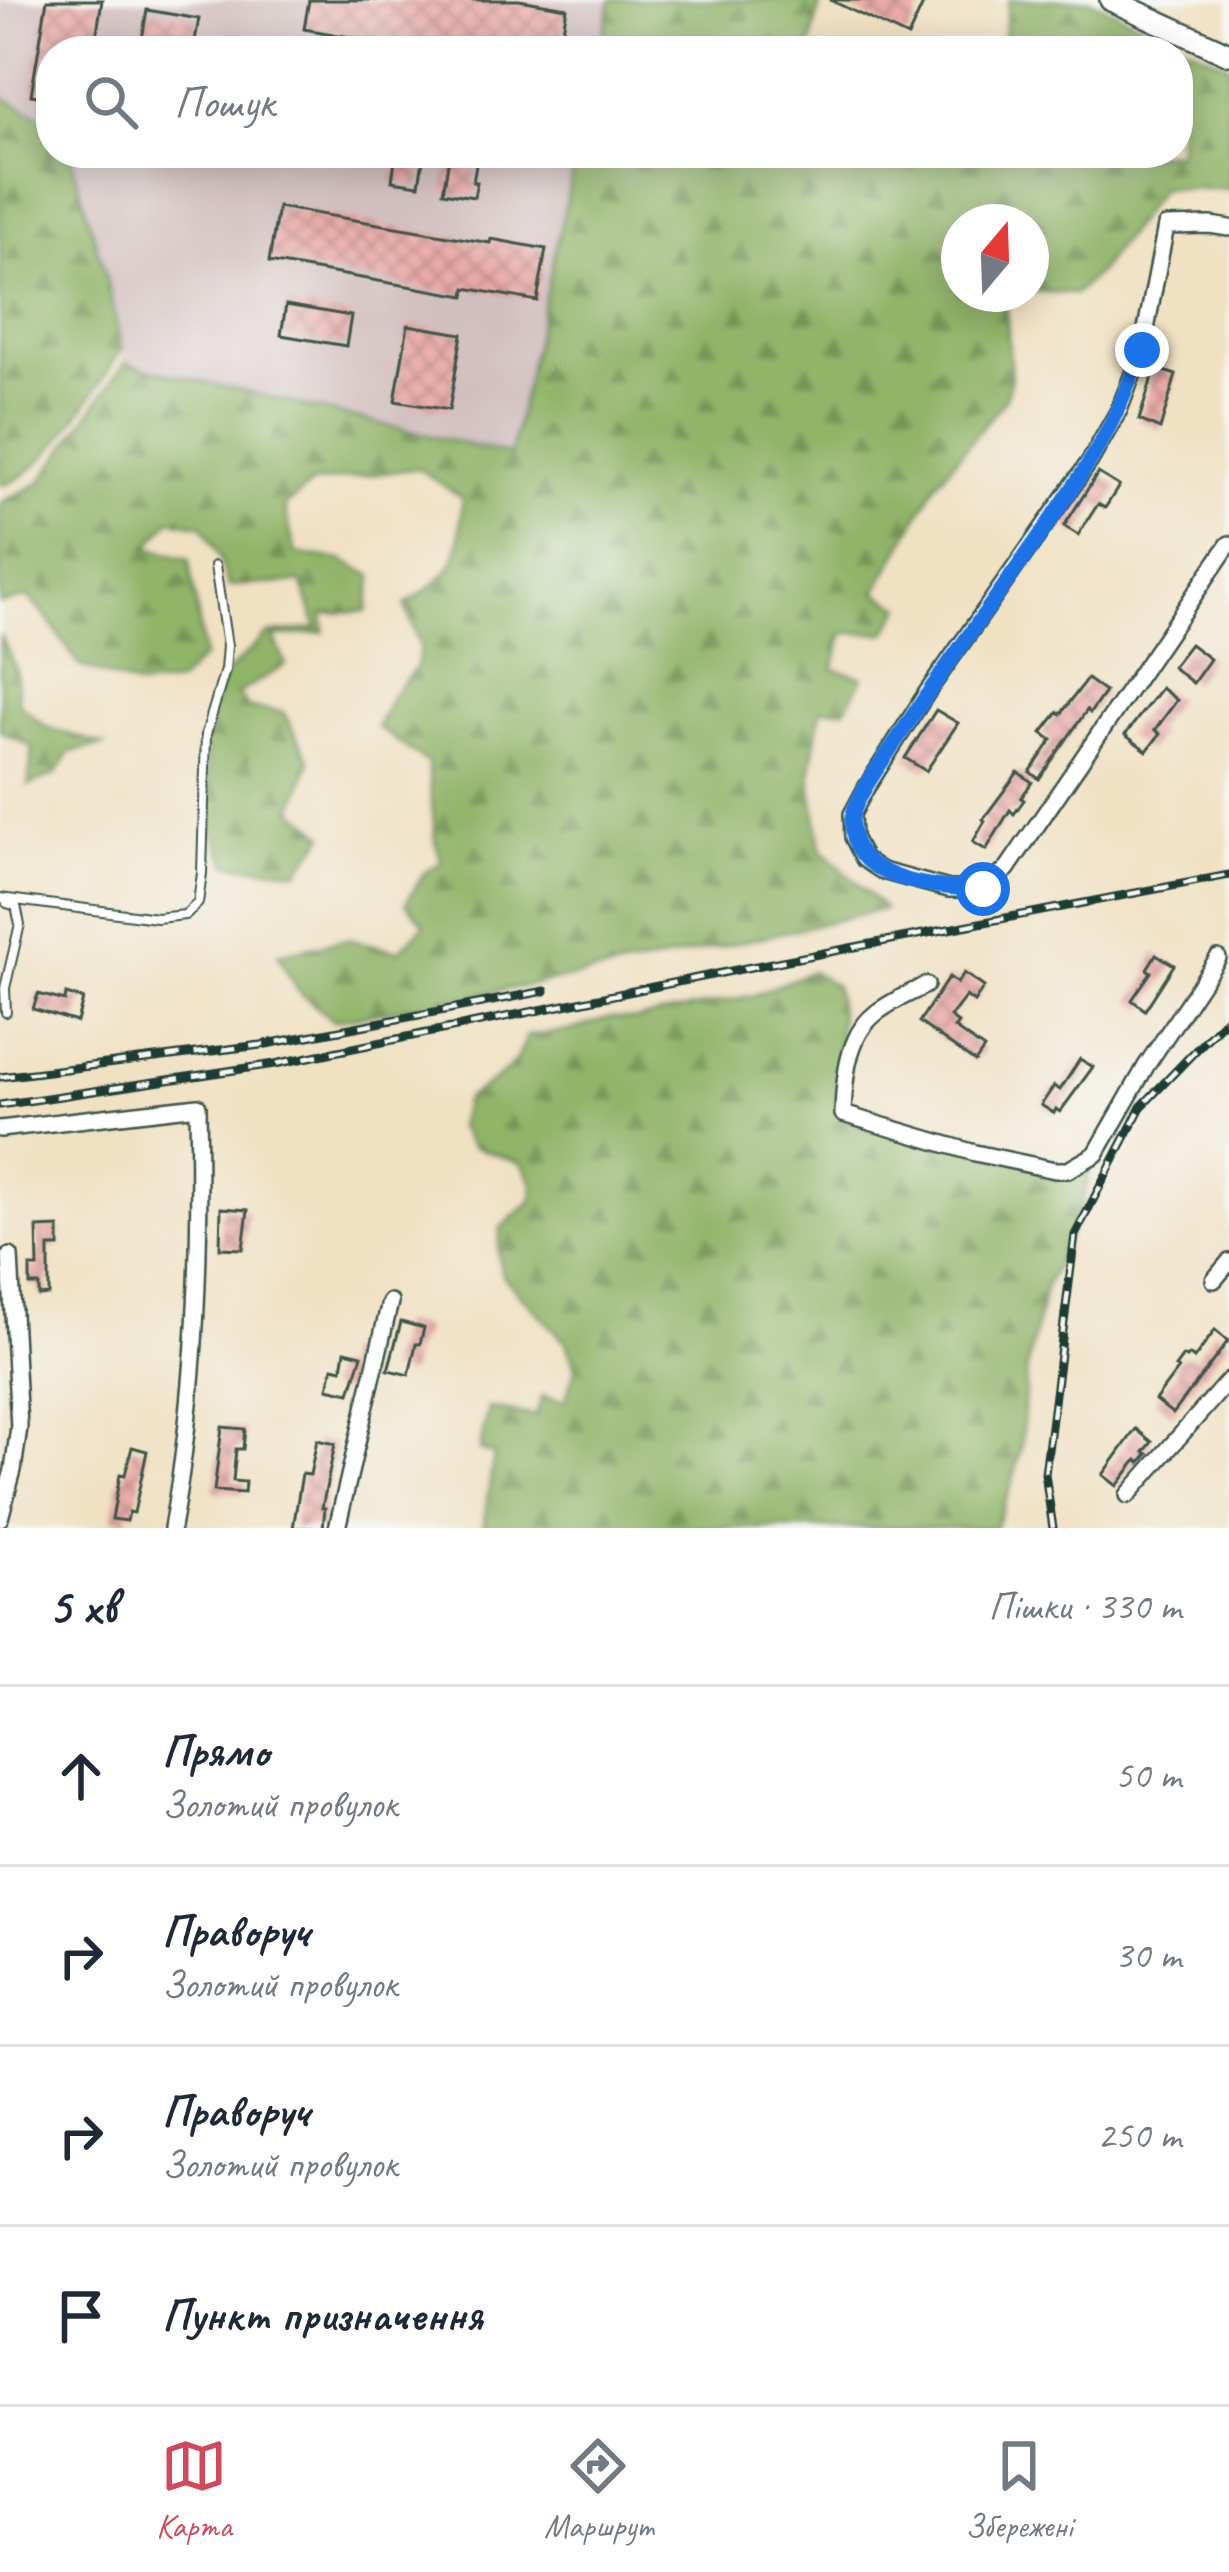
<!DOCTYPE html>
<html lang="uk">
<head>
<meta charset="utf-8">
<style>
	:root { --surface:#fff; --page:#f6f6f7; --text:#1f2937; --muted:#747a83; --line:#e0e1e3; --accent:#d1495b }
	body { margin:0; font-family:Caveat,sans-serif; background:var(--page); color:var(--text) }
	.compass { position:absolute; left:941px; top:204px; width:108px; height:108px; border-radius:50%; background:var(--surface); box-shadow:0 6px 30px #0003; rotate:19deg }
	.stop { position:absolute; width:36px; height:36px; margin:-27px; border:9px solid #1a73e8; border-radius:50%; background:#fff }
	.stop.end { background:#1a73e8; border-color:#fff; box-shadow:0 3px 12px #0008 }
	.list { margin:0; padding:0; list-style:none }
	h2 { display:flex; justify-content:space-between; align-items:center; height:156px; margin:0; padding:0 48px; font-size:51px }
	h2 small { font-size:39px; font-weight:400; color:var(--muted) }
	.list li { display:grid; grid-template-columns:78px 1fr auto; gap:36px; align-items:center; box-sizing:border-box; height:180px; padding:0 48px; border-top:3px solid var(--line) }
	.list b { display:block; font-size:45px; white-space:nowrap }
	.list p { margin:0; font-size:39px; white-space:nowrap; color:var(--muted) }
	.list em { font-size:39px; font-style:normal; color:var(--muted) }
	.icon { flex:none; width:66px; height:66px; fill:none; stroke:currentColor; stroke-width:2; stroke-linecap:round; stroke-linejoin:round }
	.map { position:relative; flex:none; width:1229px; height:1528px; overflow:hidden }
	.search { position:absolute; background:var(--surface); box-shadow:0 6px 30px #0003; left:36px; right:36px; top:36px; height:132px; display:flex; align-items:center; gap:30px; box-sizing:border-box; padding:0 42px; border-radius:48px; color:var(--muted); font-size:45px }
	.sheet { height:876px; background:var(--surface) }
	nav { display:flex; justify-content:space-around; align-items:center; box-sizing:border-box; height:168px; border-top:3px solid var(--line); background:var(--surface); font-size:33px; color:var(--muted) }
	nav a { display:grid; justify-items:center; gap:6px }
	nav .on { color:var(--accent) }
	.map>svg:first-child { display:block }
</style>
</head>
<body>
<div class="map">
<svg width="1229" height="1528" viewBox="0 0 1229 1528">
	<defs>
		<pattern id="forest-firs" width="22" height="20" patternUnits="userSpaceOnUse" patternTransform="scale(3)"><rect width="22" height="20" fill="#90b468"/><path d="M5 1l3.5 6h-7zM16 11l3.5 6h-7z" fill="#759456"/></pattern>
		<pattern id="building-cross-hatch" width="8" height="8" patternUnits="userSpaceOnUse" patternTransform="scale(3)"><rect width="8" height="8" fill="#eaaaa7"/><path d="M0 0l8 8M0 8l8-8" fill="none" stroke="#bd8c89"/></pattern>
	</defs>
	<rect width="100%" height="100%" fill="#f6f6f2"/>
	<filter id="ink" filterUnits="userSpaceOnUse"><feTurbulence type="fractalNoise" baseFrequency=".00833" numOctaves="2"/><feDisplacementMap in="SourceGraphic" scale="24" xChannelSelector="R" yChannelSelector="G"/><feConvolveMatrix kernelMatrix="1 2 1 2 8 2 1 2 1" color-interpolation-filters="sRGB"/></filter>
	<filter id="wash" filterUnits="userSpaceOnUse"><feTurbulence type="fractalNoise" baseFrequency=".004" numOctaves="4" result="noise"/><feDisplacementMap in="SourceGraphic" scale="48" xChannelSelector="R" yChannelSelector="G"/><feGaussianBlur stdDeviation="2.7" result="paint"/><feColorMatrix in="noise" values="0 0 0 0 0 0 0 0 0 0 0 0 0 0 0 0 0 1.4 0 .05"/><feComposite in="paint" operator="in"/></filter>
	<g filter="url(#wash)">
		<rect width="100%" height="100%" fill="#f0e1c3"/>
		<!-- industrial -->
		<g fill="#d2bfbf">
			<path d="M0,0h611l-11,51h-549v79l-11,-14 -40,-20z"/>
			<path d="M69,153h508l-67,302 -385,-92 -19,-85z"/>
		</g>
		<!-- forest -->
		<g fill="url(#forest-firs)" stroke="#58784e" stroke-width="3">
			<path d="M611,0h210l-12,51h-209z"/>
			<path d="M1009,0h81l139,65v124l-68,-1 -64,86 -23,20 -43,-3v-69h-72v72h46l6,83 -6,22 -68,83 -61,110 26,15 -16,26h-42l-11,36 30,8 -18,32h-24l-11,66 11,74 63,60 -245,56 -305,56 -36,-30 -20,-37 70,-15 51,12 26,-27 -19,-21 18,-30 18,-11 -6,-19 -8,-80 -51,-36 16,-33 22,-25 6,-20 -16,-44c55,-36 54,-44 57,-107l-44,-30 -105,15 -29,23 12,48 45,6 32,16 -6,35 -44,3 1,18 -50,5 12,28 -49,29 11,14 35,4 27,49 -17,48 32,26 -27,36 -70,-7 -18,-39 -5,-91 18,-58 45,-42 49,-6 -15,-46 -74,4 -10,-32 -16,-29 -32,-5 -22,27 41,12 15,97 -27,27 -39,4 -59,-22 -28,-42 -23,-26 -28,7v-101l40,-20 85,-120 385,92 67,-302h601v-102h-158l-16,-15z"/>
			<path d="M0,96l40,20 11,14v23l19,1 36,124 16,71c-22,34 -81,133 -122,136z"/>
			<path d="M0,635l16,34 3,35 27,23 57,18 -33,7 -14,22 -28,12 5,-39 -33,-16z"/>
			<path d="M812,971l23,15 5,31 -3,98 217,57 37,-9 -8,39 -38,86 -18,78 -6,82 -8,33 -18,47h-512l11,-73 -14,-5 8,-42 48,8 6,-20 23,6 10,-33 -7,-25 -66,-69 -4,-20 3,-27 31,-27 1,-18 -11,-20 -51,-17 -13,-19 7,-28c31,-20 50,-26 62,-63l42,-5 41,-13 25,2 120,-25z"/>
		</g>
		<g id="blocks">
			<!-- building -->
			<g fill="url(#building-cross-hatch)">
				<path d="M47,0h55l-8,51h-43v47l-20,-3z"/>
				<path d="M309,0h210l48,8 -8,43h-128l-127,-22z"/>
				<path d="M830,0h95l-17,37z"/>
				<path d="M147,10l52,9 -6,32h-53z"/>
				<path d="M396,153h28l-5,32 -27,-4z"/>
				<path d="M450,153h28l-5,29h4l-3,15 -31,-5z"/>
				<path d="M278,207l212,36 1,-4 55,10 -9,52 -71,-13 -1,8 -196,-34z"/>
				<path d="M286,305l65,11 -5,30 -65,-11z"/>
				<path d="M408,325l54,9 -13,76 -54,-9z"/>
				<path d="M1155,368l21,7 -16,54 -21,-9z"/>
				<path d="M1098,473l21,13 -14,22 -7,-4 -20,31 -14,-9z"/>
				<path d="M1190,644l20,15 -17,24 -21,-16z"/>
				<path d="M1087,679l18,13 -15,21 -3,-3 -48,69 -9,-7 22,-32 -10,-7 16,-21 3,2z"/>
				<path d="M1161,688l16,12 -22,30 5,4 -13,17 -22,-16z"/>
				<path d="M936,710l22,13 -32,48 -21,-13z"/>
				<path d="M1018,772l14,10 -11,16 3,2 -10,14 -4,-4 -24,40 -13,-8 12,-21 -2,-2z"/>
				<path d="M1156,954l18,11 -29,45 -13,-10 19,-28 -4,-3z"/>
				<path d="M964,973l20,14 -10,15 -8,-6 -16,21 8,6 -4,5 30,21 -9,13 -56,-40 30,-45 8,6z"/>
				<path d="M38,994l27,7 1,-7 17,5 -6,23 -44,-13z"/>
				<path d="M1080,1059l13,8 -33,45 -4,-3 -2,4 -13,-8 13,-19 6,4z"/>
				<path d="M221,1208l27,2 -5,39 -23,-1z"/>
				<path d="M59,1227v20h-10v48l-10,1v-11h-9v-18h8l-1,-39z"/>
				<path d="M401,1322l23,6 -4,16h-4l-7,31 -21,-5z"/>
				<path d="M1215,1330l13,11 -55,73 -18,-14 21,-28 2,-3 -3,-2 8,-11 3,2 3,-3 5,4z"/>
				<path d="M345,1351l17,4 -12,38 -22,-5 5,-21 9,2z"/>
				<path d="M222,1427l23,2 -2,20h-7l-3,32 12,1 -1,11 -30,-2z"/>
				<path d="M1136,1429l16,13 -8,10 4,2 -8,9 -3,-3 -20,26 -14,-11z"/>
				<path d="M317,1440l18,4 -13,64h3l-2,20h-30l9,-54 8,1z"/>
				<path d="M132,1447l15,4 -13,62 -5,-1 -2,9 -15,-2 8,-45 5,1z"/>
			</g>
		</g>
	</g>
	<g filter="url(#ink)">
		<use href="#blocks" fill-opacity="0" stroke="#3e5649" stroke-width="3"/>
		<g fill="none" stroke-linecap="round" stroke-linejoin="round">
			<!-- lane casing -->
			<g stroke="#3e5649" stroke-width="12">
				<g id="lane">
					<path d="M0,898l157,20 28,-3 13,-12 4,-30 4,-139 19,-64 2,-24 -12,-80"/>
					<path d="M6,1012l-1,-24 15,-64 -4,-18 -9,-3"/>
				</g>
			</g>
			<!-- street casing -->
			<g stroke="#3e5649" stroke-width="20">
				<g id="street">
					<path d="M1229,228l-19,-3 -44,1 -24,124 -23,60 -29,51 -162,230 -62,97 -14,26 1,23 11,22 18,12 67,18h35l23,-20 222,-325"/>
					<path d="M926,985c-17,9 -37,17 -51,29 -28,22 -31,67 -32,100l132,39 80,17h13l28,-16 50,-88 72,-108"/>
					<path d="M0,1129l198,-23c3,141 -1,283 -26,422"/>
					<path d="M1214,1280l15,-18"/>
					<path d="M1128,1495l101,-115"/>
					<path d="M0,1518l13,-48 6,-43 -9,-171"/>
					<path d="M337,1528l53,-226"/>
				</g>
			</g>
			<!-- secondary casing -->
			<g stroke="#3e5649" stroke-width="26">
				<path id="secondary" d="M1111,0l118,54"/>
			</g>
			<!-- lane -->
			<use href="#lane" stroke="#fff" stroke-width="8"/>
			<!-- street -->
			<use href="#street" stroke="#fff" stroke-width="15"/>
			<!-- secondary -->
			<use href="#secondary" stroke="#fff" stroke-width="21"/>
			<!-- rail casing -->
			<g stroke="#1f3d34" stroke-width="9">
				<g id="rail">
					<path d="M0,1077l261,-32 284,-54"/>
					<path d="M0,1105l275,-41 471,-96 483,-93"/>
					<path d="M1053,1528l-8,-54 30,-239 66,-128 88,-91"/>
				</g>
			</g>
			<!-- rail -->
			<use href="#rail" stroke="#f6f6f2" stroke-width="4.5" stroke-dasharray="14" stroke-linecap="butt"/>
		</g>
	</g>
	<g fill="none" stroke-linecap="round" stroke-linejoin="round" filter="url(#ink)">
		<!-- route -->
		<path stroke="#1a73e8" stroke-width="15" d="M983,889c-40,0 -124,-6 -130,-57 -1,-6 -2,-12 0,-18 5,-21 34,-59 47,-79 59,-91 128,-177 187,-269 24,-37 39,-75 55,-116"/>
	</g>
</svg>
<svg class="compass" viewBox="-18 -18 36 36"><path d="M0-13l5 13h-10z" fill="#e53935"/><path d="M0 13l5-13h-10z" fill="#747a83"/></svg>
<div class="stop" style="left:983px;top:889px"></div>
<div class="stop end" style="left:1142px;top:350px"></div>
<div class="search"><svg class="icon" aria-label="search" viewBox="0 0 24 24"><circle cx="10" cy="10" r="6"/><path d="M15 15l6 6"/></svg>Пошук</div>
</div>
<section class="sheet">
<h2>5 хв<small>Пішки · 330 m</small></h2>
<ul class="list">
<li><svg class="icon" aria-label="ahead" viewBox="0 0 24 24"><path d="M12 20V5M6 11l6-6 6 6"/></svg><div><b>Прямо</b><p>Золотий провулок</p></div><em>50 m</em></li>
<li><svg class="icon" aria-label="right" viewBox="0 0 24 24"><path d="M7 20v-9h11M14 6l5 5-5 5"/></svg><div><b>Праворуч</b><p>Золотий провулок</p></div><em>30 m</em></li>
<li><svg class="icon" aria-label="right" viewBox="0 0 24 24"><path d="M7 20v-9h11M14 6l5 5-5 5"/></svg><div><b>Праворуч</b><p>Золотий провулок</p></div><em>250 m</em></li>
<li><svg class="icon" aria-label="arrive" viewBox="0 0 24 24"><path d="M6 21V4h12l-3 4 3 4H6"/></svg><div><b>Пункт призначення</b></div></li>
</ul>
</section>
<nav>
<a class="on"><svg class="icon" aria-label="map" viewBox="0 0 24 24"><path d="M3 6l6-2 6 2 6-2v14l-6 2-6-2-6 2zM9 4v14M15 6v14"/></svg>Карта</a>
<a><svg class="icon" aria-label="directions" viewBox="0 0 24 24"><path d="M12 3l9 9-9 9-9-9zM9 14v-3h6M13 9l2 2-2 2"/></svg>Маршрут</a>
<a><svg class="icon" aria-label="saved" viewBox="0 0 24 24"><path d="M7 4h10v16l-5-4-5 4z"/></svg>Збережені</a>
</nav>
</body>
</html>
